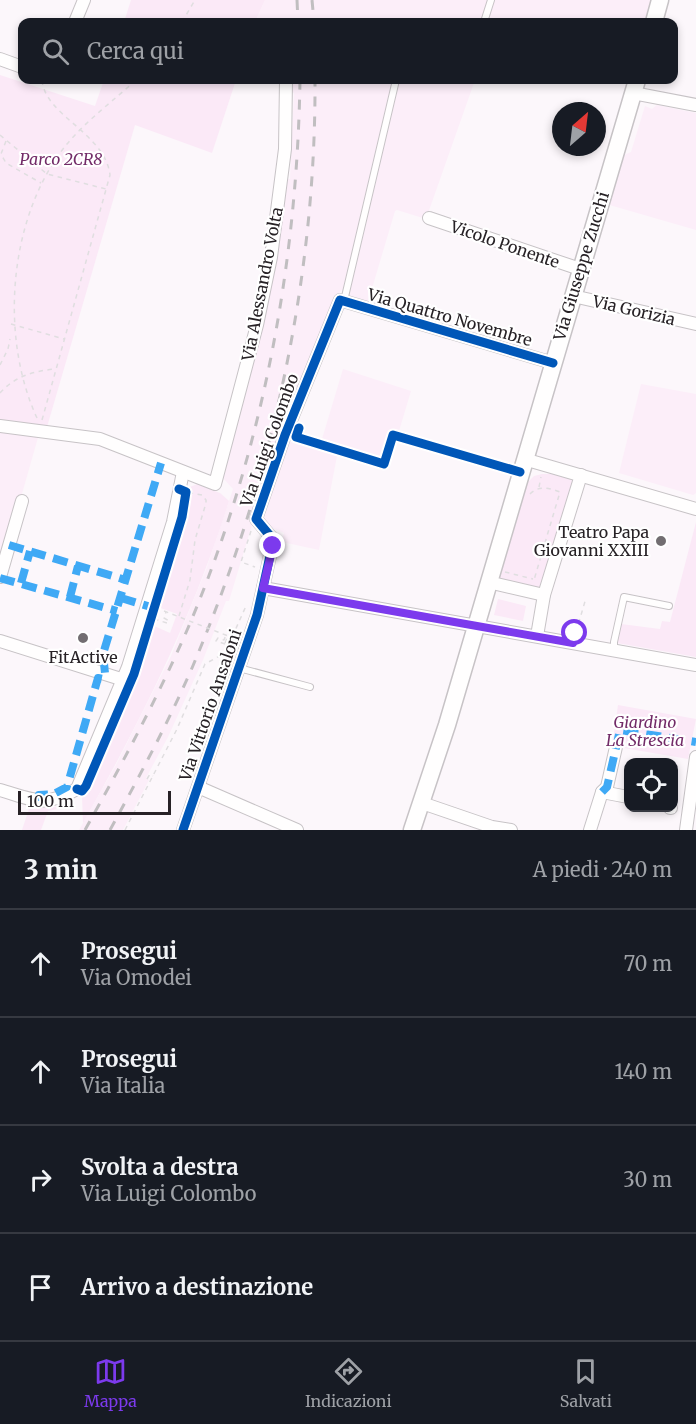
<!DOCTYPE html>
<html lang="it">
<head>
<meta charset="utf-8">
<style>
	:root { --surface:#171b24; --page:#20242c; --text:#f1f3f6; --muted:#9ea1a6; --line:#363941; --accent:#7c3aed }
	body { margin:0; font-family:Merriweather,serif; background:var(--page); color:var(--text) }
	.controls { position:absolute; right:18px; bottom:18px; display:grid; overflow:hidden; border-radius:12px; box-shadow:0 3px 9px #0003 }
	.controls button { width:54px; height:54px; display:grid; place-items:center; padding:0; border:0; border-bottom:2px solid var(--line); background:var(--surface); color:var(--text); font:30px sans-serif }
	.compass { position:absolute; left:552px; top:102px; width:54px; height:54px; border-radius:50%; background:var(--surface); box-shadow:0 3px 9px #0003; rotate:28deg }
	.scale { position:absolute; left:18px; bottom:15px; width:153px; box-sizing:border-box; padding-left:6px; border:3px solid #272226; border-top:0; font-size:16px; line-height:21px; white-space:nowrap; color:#272226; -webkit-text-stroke:4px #fff; paint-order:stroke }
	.stop { position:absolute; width:18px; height:18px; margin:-14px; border:4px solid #7c3aed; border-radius:50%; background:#fff }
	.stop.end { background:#7c3aed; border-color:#fff; box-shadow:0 2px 6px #0008 }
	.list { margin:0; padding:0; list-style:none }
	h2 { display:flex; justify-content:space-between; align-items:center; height:78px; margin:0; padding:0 24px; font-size:26px }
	h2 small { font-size:20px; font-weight:400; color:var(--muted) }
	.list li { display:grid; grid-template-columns:39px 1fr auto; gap:18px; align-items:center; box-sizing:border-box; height:108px; padding:0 24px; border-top:2px solid var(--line) }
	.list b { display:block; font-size:22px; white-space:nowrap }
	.list p { margin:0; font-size:20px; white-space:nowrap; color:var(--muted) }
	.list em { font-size:20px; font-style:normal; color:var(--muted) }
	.icon { flex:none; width:33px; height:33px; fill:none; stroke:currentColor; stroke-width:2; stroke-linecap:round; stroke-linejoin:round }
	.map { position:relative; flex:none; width:696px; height:830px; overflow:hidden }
	.search { position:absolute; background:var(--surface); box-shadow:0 3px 9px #0003; left:18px; right:18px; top:18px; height:66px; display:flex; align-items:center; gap:15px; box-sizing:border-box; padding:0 21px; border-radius:12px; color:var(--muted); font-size:22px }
	.sheet { height:510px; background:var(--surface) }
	nav { display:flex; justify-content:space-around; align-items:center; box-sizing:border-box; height:84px; border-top:2px solid var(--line); background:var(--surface); font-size:16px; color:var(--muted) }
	nav a { display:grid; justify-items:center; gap:3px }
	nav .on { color:var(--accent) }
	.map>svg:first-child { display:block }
</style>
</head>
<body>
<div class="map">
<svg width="696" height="830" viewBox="0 0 696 830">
	<rect width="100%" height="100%" fill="#fcf7fb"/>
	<!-- built -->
	<g fill="#fceef9">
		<path d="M265,0h386l-7,22h-389z"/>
		<path d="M281,80h194l-49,139 -29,-9 -2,1 -27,91 -18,-5 -2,-5 -7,-2 -48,114 -32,91 -32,106h-3l-23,59 -35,77 -22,41 3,2 -26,50h-44l38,-67 54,-107 36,-89 26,-78 -11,-12 64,-298h4l4,-86 -14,-5z"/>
		<path d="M657,105l39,8v117l-90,-26 13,-47 12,-5 14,-46 7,3z"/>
		<path d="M343,369l68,22 -12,40 -9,-1 -8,27 -60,-18z"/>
		<path d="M641,384l55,10v99l-3,2 -74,-22z"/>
		<path d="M0,428l39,6 -39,137z"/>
		<path d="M285,440l52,16 -18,94 -37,-8 2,-9 -16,-7 -7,-12z"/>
	</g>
	<!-- green -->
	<g fill="#fbe9f7">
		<path d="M131,0h134l-10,22h-131z"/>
		<path d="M0,75l95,31 9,-26h132l-24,73 -77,-28 -88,302 -47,-7z"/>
		<path d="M542,474c12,0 25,-1 33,10l-3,14 -6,4 -25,87 -42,-11 27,-94 8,-8z"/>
		<path d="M197,484l23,9 9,8c-36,115 -87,218 -146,322l-1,-27 54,-117 16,-54 18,8 7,-19 -19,-7 29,-92 3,-28z"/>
		<path d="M696,522v135l-79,-14 4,-19 39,5 2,-8 8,1z"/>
		<path d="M498,599l28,7 -3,15 -29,-6z"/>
		<path d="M618,705l78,14 -8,40 -76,-13z"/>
		<path d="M30,806l26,1 1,2 -9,2 -7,19h-19z"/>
	</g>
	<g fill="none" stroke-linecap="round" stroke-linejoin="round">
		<!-- lane casing -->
		<g stroke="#c7c3c6" stroke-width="8">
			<g id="lane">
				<path d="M484,22l7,-22"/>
				<path d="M344,301l52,-221"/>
				<path d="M614,650v-8l10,-45 45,9"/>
				<path d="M239,668l71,19"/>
			</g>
		</g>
		<!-- street casing -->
		<g stroke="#c7c3c6" stroke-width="14">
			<g id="street">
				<path d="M75,22l9,-22"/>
				<path d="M0,59l22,8"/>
				<path d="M633,93l63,12"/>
				<path d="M429,218l151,51"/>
				<path d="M573,296l123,28"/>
				<path d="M0,426l100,13 115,45 42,-159 14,-68 14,-108 1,-69"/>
				<path d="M524,459l172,50"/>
				<path d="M0,577l22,-76"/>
				<path d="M488,582l56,13"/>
				<path d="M263,588l433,77"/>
				<path d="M537,636l7,-41 37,-120"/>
				<path d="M0,641l124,39"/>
				<path d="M198,787l99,43"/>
				<path d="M0,790c34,10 44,18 77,-1l51,-122 45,-145 10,-50"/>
				<path d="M602,792l5,-5 9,-40"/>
				<path d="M422,803l70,24 19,3"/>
				<path d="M670,808h1"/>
				<path d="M183,830l74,-215 16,-73 -2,-5 -15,-18 29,-84 55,-135 213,63"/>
				<path d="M590,830l12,-38 26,5"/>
				<path d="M686,830l10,-73"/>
			</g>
		</g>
		<!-- secondary casing -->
		<g stroke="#c7c3c6" stroke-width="19">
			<g id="secondary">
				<path d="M654,22l6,-22"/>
				<path d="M412,830l35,-105 190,-645"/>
			</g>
		</g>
		<!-- path -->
		<g stroke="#e0dee0" stroke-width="1.5" stroke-dasharray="4.5 4.5" stroke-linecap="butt">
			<path d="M182,22l13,-22"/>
			<path d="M0,135l47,39 59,15"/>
			<path d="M6,141l-5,13 5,9 35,20"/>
			<path d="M11,324l53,15"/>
			<path d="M0,365l8,-16 2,-10"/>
			<path d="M0,393c15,-17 34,-22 55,-24"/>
			<path d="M37,418c-37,-80 -29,-197 26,-269 20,-26 49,-47 73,-69"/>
			<path d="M42,420l68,-245c-5,-42 -65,-59 -68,-95"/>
			<path d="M539,487l2,-10"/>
			<path d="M530,494c9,-9 19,-6 30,-2l-26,88"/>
			<path d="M251,531l-10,31 14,5"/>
			<path d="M505,572l28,7"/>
			<path d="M179,616l11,-36 5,-40 11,-37v-3l-4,-5 -11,-2"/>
			<path d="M154,619l13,4 2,-2 -5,-3 2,-6"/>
			<path d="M576,632l10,-34"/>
			<path d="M225,643l3,-7"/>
			<path d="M225,644l-9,-3 2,-3 6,2 2,-5"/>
			<path d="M147,779l3,-5 3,2"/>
			<path d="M125,830l52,-101 28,-65 20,-11 21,-47"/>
		</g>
		<!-- lane -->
		<use href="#lane" stroke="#fffefe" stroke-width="6"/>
		<!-- street -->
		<use href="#street" stroke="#fffefe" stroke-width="12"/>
		<!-- secondary -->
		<use href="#secondary" stroke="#fffefe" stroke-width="16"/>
		<!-- rail -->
		<g stroke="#c0bec0" stroke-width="3" stroke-dasharray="10 10" stroke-linecap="butt">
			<path d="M297,0l1,22"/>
			<path d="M312,0l2,22"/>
			<path d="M85,830c37,-66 73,-133 103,-202 74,-174 109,-361 112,-548"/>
			<path d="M110,830c29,-53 58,-107 82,-162 79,-186 124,-386 123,-588"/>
		</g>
		<!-- path-bridge -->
		<path stroke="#e0dee0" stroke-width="1.5" stroke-dasharray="4.5 4.5" stroke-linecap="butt" d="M164,611l64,25"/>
		<!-- quiet -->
		<g stroke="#3fa9f5" stroke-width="8" stroke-dasharray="15 8" stroke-linecap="butt">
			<path d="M9,545l117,35"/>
			<path d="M0,578l117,33"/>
			<path d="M21,583l9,-32"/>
			<path d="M70,597l8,-31"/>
			<path d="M121,598l43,13"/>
			<path d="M602,792l5,-5 13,-57 76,12"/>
			<path d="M39,801v-6l15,-1 13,-7 31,-109 5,1 2,-6 -2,-19 58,-191"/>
		</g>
		<!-- cycleway casing -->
		<g stroke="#fff" stroke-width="13">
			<g id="cycleway">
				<path d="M299,428l-3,9 88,27 9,-29 127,37"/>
				<path d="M77,789l5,2 4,-5 48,-112 48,-157 4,-25 -7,-3"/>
				<path d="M183,830l74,-215 16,-73 -2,-5 -15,-18 29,-84 55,-135 213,63"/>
			</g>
		</g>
		<!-- cycleway -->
		<use href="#cycleway" stroke="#0057b8" stroke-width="9"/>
	</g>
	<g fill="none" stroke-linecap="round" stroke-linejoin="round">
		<!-- route -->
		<path stroke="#7c3aed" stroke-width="8" d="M273,546l-10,42 310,55 2,-10"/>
	</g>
	<!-- markers -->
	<g fill="#726d71" stroke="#fff" stroke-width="2">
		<circle cx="661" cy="541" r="6"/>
		<circle cx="83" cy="638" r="6"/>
	</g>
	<g text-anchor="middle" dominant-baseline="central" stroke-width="4.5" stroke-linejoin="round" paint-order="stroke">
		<!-- park labels -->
		<g font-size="16" font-style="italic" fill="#722b68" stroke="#fff">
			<text x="61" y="159">Parco 2CR8</text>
			<text x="645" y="722">Giardino<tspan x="645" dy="18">La Strescia</tspan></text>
		</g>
		<!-- street labels -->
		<g font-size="16" fill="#272226" stroke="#fff">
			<text transform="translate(505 244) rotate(19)">Vicolo Ponente</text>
			<text transform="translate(581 266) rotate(-73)">Via Giuseppe Zucchi</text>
			<text transform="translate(262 284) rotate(-79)">Via Alessandro Volta</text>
			<text transform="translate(634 310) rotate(13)">Via Gorizia</text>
			<text transform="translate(450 317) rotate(16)">Via Quattro Novembre</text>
			<text transform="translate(269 440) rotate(-70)">Via Luigi Colombo</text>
			<text transform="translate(210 705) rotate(-71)">Via Vittorio Ansaloni</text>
		</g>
		<!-- poi labels -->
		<g font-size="16" fill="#272226" stroke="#fff" text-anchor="end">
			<text x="649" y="532">Teatro Papa<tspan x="649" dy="18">Giovanni XXIII</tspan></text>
			<text x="83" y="657" text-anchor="middle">FitActive</text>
		</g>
	</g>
</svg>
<div class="controls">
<button><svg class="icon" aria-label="locate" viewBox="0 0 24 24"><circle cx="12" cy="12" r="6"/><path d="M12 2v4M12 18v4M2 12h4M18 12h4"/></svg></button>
</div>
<svg class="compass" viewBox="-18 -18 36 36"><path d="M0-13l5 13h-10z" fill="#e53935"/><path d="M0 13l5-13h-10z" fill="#9ea1a6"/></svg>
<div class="scale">100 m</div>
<div class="stop" style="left:575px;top:633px"></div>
<div class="stop end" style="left:273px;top:546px"></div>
<div class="search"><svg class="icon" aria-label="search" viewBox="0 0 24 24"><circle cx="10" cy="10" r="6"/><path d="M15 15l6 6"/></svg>Cerca qui</div>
</div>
<section class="sheet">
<h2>3 min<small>A piedi · 240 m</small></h2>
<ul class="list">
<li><svg class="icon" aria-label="ahead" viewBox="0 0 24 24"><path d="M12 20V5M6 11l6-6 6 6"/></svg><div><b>Prosegui</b><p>Via Omodei</p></div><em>70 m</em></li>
<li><svg class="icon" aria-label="ahead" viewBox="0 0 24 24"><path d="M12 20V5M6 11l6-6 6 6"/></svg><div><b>Prosegui</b><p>Via Italia</p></div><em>140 m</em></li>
<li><svg class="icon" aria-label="right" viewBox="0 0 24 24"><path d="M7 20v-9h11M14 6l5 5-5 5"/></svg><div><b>Svolta a destra</b><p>Via Luigi Colombo</p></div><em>30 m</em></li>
<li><svg class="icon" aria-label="arrive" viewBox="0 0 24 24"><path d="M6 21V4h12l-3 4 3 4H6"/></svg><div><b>Arrivo a destinazione</b></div></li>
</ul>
</section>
<nav>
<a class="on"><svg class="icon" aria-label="map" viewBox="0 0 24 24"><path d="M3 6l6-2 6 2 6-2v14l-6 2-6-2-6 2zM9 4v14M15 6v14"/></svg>Mappa</a>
<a><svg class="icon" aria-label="directions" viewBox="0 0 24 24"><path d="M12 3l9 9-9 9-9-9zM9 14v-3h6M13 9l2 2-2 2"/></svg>Indicazioni</a>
<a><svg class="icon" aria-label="saved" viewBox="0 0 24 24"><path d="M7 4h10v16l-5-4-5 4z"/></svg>Salvati</a>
</nav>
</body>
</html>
